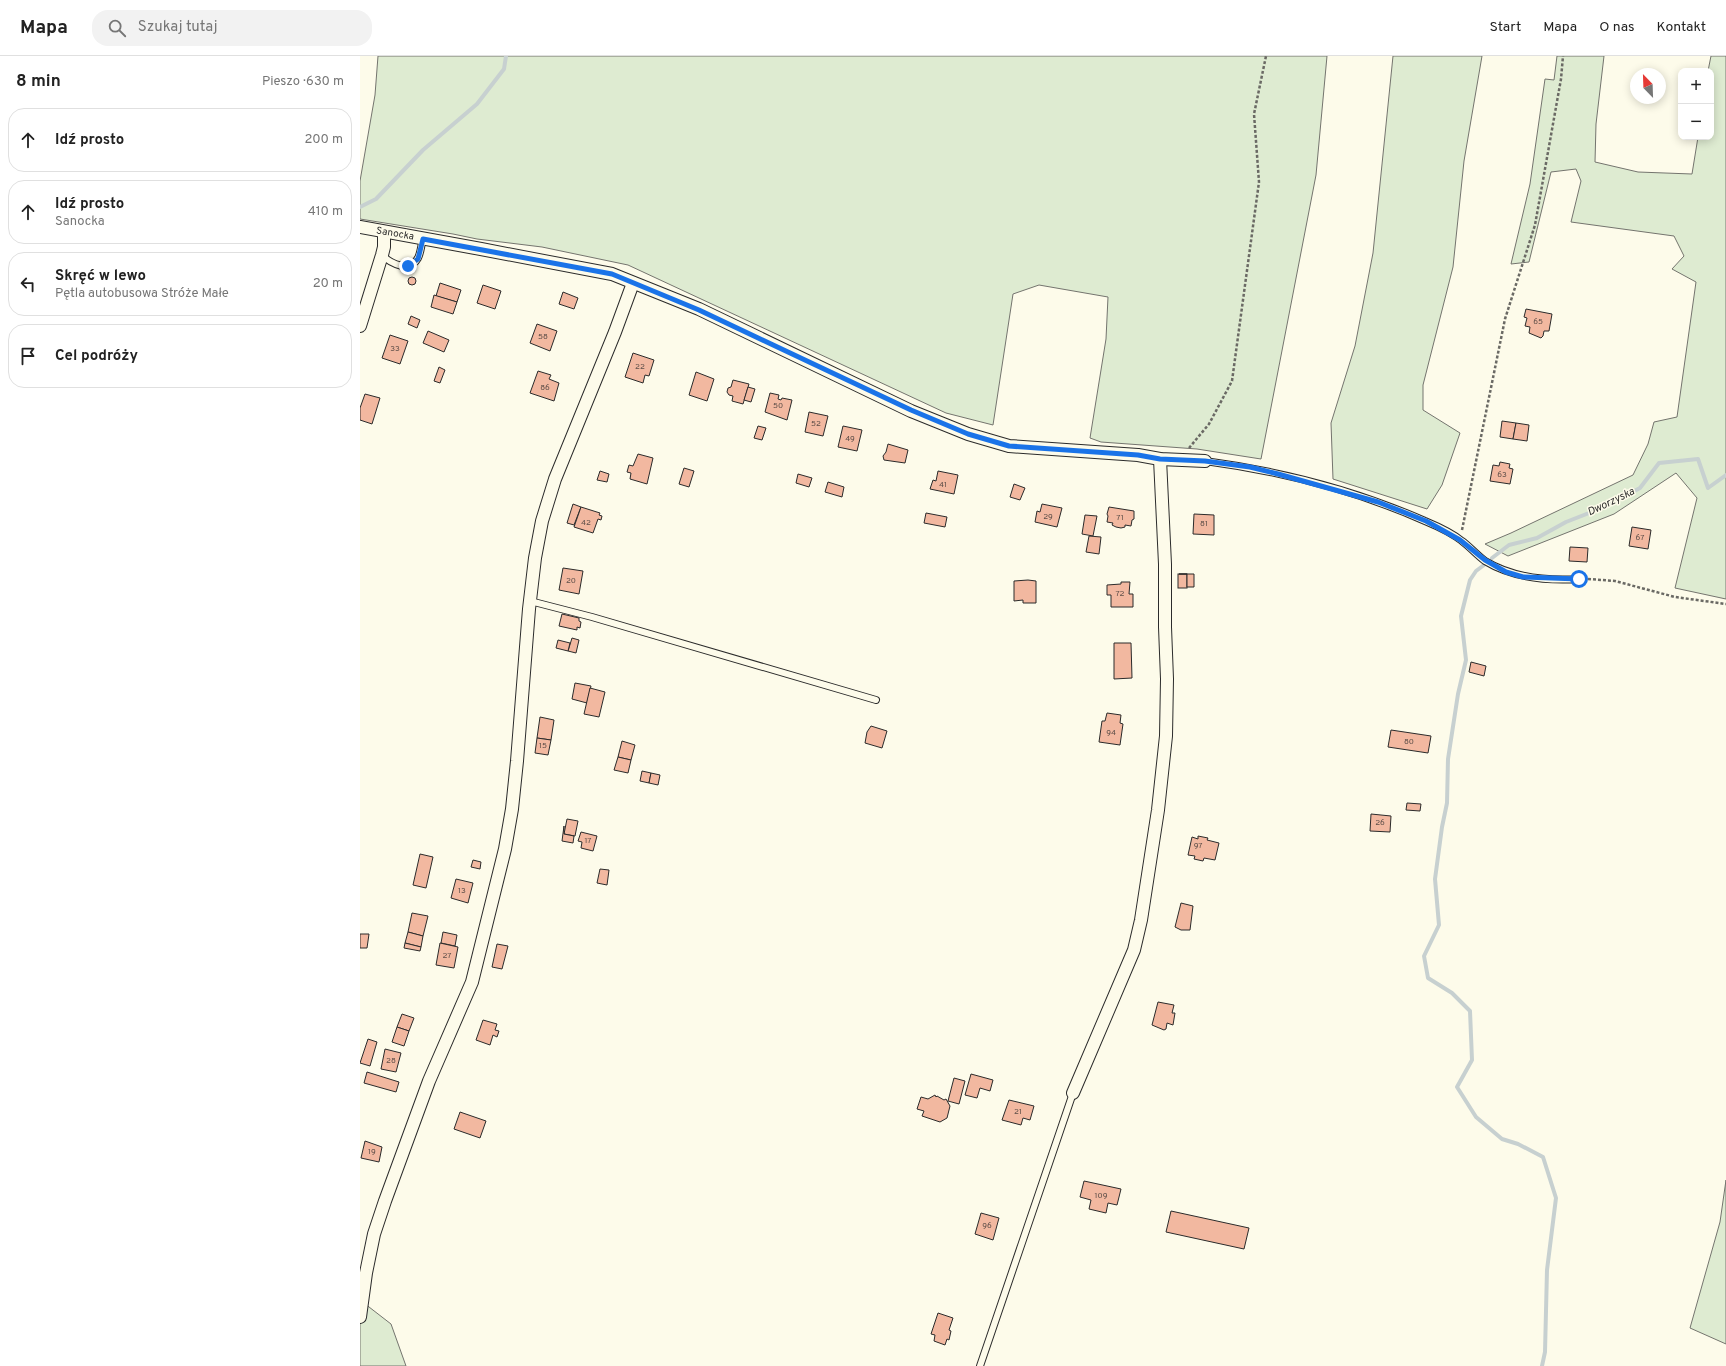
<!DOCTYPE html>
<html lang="pl">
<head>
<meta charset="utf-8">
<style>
	:root { --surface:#fff; --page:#f2f2f2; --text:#222; --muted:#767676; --line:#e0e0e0 }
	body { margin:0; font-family:Overpass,sans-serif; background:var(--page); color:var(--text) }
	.controls { position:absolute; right:12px; top:12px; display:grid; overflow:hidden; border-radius:8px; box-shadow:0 2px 10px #0003 }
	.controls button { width:36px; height:36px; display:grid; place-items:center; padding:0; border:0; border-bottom:1px solid var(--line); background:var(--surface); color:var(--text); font:20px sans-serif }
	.compass { position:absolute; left:1270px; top:12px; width:36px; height:36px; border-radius:50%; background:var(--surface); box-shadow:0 2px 10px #0003; rotate:337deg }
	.stop { position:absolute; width:12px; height:12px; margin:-9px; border:3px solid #1a73e8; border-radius:50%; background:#fff }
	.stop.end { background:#1a73e8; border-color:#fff; box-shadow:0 1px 4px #0008 }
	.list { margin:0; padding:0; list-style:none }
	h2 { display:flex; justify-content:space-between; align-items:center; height:52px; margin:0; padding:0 16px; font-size:17px }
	h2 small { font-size:13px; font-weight:400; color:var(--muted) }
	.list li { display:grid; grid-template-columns:26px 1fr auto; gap:12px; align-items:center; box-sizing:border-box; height:64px; margin:0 8px 8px; padding:0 8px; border:1px solid var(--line); border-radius:16px }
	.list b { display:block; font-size:15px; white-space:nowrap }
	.list p { margin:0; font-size:13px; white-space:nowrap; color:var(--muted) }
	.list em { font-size:13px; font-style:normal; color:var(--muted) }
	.icon { flex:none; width:22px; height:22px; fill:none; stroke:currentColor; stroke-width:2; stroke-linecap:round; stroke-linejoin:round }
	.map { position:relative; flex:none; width:1366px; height:1310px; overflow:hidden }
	header { display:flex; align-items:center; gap:24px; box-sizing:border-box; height:56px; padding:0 20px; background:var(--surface); border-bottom:1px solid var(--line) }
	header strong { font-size:19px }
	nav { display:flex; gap:22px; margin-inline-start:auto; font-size:14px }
	.search { width:280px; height:36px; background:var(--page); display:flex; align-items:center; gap:10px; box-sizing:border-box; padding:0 14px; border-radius:16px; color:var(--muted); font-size:15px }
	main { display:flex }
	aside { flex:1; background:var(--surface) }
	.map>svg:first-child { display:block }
</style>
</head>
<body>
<header>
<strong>Mapa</strong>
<div class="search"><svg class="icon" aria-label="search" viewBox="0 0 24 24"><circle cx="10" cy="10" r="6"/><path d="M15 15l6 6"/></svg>Szukaj tutaj</div>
<nav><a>Start</a><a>Mapa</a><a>O nas</a><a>Kontakt</a></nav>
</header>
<main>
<aside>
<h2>8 min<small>Pieszo · 630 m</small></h2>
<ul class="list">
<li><svg class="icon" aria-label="ahead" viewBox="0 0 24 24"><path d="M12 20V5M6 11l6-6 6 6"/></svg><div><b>Idź prosto</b></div><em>200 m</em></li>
<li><svg class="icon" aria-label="ahead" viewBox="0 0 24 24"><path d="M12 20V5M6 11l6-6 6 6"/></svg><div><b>Idź prosto</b><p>Sanocka</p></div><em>410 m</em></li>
<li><svg class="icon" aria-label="left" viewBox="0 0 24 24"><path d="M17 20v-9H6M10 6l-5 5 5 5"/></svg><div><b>Skręć w lewo</b><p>Pętla autobusowa Stróże Małe</p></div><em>20 m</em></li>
<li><svg class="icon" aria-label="arrive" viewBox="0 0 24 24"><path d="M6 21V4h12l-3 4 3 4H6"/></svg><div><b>Cel podróży</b></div></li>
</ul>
</aside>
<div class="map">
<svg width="1366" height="1310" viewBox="0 0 1366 1310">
	<rect width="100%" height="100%" fill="#fdfbea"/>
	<!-- green -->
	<g fill="#deebd1" stroke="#74746e">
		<path d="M18,0h949l-11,119 -55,284 -64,-10 -96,-7 -11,-4 16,-99 2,-42 -69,-12 -26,9 -20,131 -47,-12 -318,-148 -86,-18 -65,-8 -24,-5 -93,-15v-38l15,-86z"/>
		<path d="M1033,0h89l-18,105 -11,106 -30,118v25l37,23 -18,52 -15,24 -94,-30 -2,-56 24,-77 18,-93z"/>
		<path d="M1197,0h47l-8,68 -1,38 43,10 54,2 6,-37h13v-66h-3l3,-15h15v543l-51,-11 22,-90 -21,-25 -62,41 -106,42 -23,-12 26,-11 122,-58 15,-31 6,-22 23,-5 19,-135 -24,-13 12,-13 -10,-20 -103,-14 10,-41 -5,-12 -25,3 -22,90 -18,2 19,-80 15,-105 9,1z"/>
		<path d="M1366,1124v164l-36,-16 30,-106z"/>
		<path d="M0,1244l31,24 15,42h-46z"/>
	</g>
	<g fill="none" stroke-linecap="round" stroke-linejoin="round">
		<!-- stream -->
		<g stroke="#c7d0d0" stroke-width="4">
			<path d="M0,151l16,-8 47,-49 54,-46 27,-35 2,-13"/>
			<path d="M1132,502l17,-13 28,-7 29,-16 36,-14 38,-20 19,-25 39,-4 10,29 18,-13"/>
			<path d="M1124,509l-8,6 -6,9 -9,36 5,44 -8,34 -10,65 -1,44 -5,24 -7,52 4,46 -15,31 4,22 24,15 18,18 2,49 -15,27 19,30 26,22 16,5 25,13 13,41 -9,72 -2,82 -3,14"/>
		</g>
	</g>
	<!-- building -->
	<g fill="#f2b8a0" stroke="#2b2b2b">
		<circle cx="52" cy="225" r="4"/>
		<path d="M80,227l21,7 -4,12 -21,-6z"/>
		<path d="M123,229l18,6 -6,18 -18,-6z"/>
		<path d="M203,236l15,6 -4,11 -15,-5z"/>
		<path d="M74,239l23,7 -4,12 -22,-7z"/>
		<path d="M1166,253l26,5 -3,17h-5l-1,5 -2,2 -12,-5 1,-6 -5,-1 2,-8 -3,-1z"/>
		<path d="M51,260l9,4 -3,8 -9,-4z"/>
		<path d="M177,268l20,7 -7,20 -20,-8z"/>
		<path d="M68,275l21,9 -5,12 -21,-9z"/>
		<path d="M30,279l18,6 -8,23 -18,-6z"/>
		<path d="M273,297l21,7 -5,16 -4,-1 -2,8 -18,-6z"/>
		<path d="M79,311l6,3 -5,13 -6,-2z"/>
		<path d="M178,315l13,4 -2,4 10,4 -5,18 -24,-8z"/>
		<path d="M336,316l18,7 -7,22 -18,-6z"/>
		<path d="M373,324l16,4 -6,20 -11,-3 1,-5 -4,-1 -2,-3 1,-4 3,-1z"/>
		<path d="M388,331l7,2 -4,13 -7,-2z"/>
		<path d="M410,337l9,2 -1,4 3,1 1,-2 10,2 -5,20 -22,-8z"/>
		<path d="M5,338l15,4 -8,26 -12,-4v-12z"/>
		<path d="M449,356l19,4 -5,20 -18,-4z"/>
		<path d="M1142,365l14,2 -3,16 -13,-2z"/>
		<path d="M1156,367l13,2 -2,16 -14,-2z"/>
		<path d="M398,370l8,2 -4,12 -8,-2z"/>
		<path d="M483,370l19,4 -5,21 -19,-4z"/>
		<path d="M528,388l20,6 -3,13 -21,-3 -1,-4 3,-4z"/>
		<path d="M278,398l15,4 -6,26 -17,-5 1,-6 -4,-1 2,-7 4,1z"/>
		<path d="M1140,406l10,2 -1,4 4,1 -3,15 -20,-3 3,-16 6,1z"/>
		<path d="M324,412l10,3 -5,16 -10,-3z"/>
		<path d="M240,415l9,3 -2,8 -10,-2z"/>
		<path d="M578,415l20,4 -4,19 -24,-5 3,-9 3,1z"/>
		<path d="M438,418l14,4 -3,9 -13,-4z"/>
		<path d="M468,426l16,5 -2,10 -17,-5z"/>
		<path d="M654,428l11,4 -5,12 -10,-3z"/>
		<path d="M213,448l8,3 -7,18 -7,-2z"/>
		<path d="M682,448l20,4 -5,19 -22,-5 2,-11 3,1z"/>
		<path d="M221,451l19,6 -1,2 3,1 -1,4 -3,-1 -5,14 -19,-6z"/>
		<path d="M749,451l25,4v8l-2,1 -1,6 -6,-1v2l-4,1 -5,-1 -4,-2 1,-2 -6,-1 1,-6 -1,-2z"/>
		<path d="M566,457l21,4 -2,10 -21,-4z"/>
		<path d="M834,458l20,1v20l-21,-1z"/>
		<path d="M725,459l12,1 -4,20 -11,-2z"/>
		<path d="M1272,471l19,3 -3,19 -19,-3z"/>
		<path d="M729,480l12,1 -2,17 -13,-2z"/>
		<path d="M1210,491l18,1 -1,14 -18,-1z"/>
		<path d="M203,512l20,3 -4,23 -20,-4z"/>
		<rect x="818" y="518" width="9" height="14"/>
		<path d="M819,518h15v13h-7v-13z"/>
		<path d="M668,524l8,1v22h-13v-3l-9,1v-20z"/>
		<path d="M761,526h9l-1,12h4v13h-22v-12h-4v-10l14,-1z"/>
		<path d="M202,558l17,4v3l2,1 -1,6 -3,-1v3l-18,-4z"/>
		<path d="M212,582l7,2 -3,13 -8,-2z"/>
		<path d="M198,584l12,3 -2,8 -12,-3z"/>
		<path d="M754,587h17l1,35 -18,1z"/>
		<path d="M1111,606l15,4 -2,10 -15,-4z"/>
		<path d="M215,627l16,3 -4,17 -15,-4z"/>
		<path d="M230,632l15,4 -6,25 -15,-3z"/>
		<path d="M747,657l14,2 -1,8 3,1 -3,21 -21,-3 3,-21h3z"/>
		<path d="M180,661l14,3 -3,20 -14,-2z"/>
		<path d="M511,670l16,5 -5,17 -17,-5 2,-11z"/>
		<path d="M1031,674l40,6 -3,17 -40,-6z"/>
		<path d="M177,682l14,2 -3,15 -13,-2z"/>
		<path d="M262,685l13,4 -4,15 -13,-3z"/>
		<path d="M258,701l13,3 -3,13 -14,-3z"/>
		<path d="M282,715l9,2 -2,10 -9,-2z"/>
		<path d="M291,717l9,2 -2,10 -9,-2z"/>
		<path d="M1047,747l14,1 -1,7 -14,-1z"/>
		<path d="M1011,758l20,2 -1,16 -20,-1z"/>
		<path d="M207,763l11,2 -3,15 -11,-2z"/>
		<path d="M204,770v8l10,2 -1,7 -11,-2z"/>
		<path d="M221,776l16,4 -4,15 -12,-3 1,-6 -4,-1z"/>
		<path d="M838,780l10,2 -1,2 12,3 -4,17 -11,-2 -1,3 -9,-2 1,-3 -7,-1 4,-18 6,2z"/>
		<path d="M60,798l13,3 -7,31 -13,-3z"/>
		<path d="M113,804l8,2 -1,7 -9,-2z"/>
		<path d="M240,813l9,1 -2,15 -10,-2z"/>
		<path d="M96,823l17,4 -5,20 -17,-5z"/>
		<path d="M821,847l12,3 -3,24h-9l-6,-3z"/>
		<path d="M52,857l16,3 -5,20 -15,-4z"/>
		<path d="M48,876l15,4 -2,11 -16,-4z"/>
		<path d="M83,876l14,3 -2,11 -14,-3z"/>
		<path d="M0,878h9l-2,14h-7z"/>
		<path d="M45,887l16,4 -1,4 -16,-3z"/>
		<path d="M80,887l18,4 -4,21 -18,-3z"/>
		<path d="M137,888l11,2 -6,23 -10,-2z"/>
		<path d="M798,946l16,3 -2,8h3l-2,12 -6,-2 -1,6 -2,1 -12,-5z"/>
		<path d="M42,958l12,4 -5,13 -12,-4z"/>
		<path d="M123,964l14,4 -2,6 4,1 -2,6 -4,-2 -3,10 -14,-5z"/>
		<path d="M37,971l12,4 -5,15 -12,-4z"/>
		<path d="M8,983l9,3 -7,24 -10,-3z"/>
		<path d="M25,993l16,4 -5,19 -15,-3z"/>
		<path d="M7,1016l32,10 -3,10 -32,-9z"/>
		<path d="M611,1018l22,6 -3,11 -10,-3 -3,10 -12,-3z"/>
		<path d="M594,1022l11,3 -6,23 -11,-3z"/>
		<path d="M575,1039l1,2 1,-1 7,4 2,-1 4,7 -3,12 -7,4 -18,-6 2,-5 -7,-2 4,-12 7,2z"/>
		<path d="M649,1044l25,6 -4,14 -7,-2 -2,7 -19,-5z"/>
		<path d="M100,1056l26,9 -6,17 -26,-9z"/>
		<path d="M5,1085l17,6 -3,15 -18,-4z"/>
		<path d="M724,1125l37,8 -4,16 -9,-2 -2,10 -17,-4 2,-9 -11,-3z"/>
		<path d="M811,1155l78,17 -5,21 -78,-17z"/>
		<path d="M621,1157l18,5 -6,22 -18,-6z"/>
		<path d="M578,1257l15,5 -4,12 2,1 -2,9 -2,-1 -2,6 -11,-4 1,-6 -4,-1z"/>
	</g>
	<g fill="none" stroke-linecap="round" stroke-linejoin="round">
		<!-- lane casing -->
		<g stroke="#2b2b2b" stroke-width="8">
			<g id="lane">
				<path d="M22,199c9,9 28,18 36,3 3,-6 3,-13 5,-19"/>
				<path d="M845,405c75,10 150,29 220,60 12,5 27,12 37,20 8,6 15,14 23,20 28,17 62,20 94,18"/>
				<path d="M170,545l62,16 284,83"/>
				<path d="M620,1310l93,-273"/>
			</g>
		</g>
		<!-- street casing -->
		<g stroke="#2b2b2b" stroke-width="14">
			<g id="street">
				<path d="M0,171l121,22 131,25 87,35 212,102 57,23 41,12 129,9 22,4 45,2"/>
				<path d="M0,270l22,-71 2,-8v-15"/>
				<path d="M713,1037l61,-143 7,-30 17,-110 8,-74 1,-57 -2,-52v-63l-5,-105"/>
				<path d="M0,1261l6,-44 8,-39 11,-33 44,-120 43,-99 33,-133 7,-40 5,-48 12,-152 6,-51 7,-37 13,-42 60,-147 18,-49"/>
			</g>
		</g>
		<!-- path -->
		<g stroke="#6a6964" stroke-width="2.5" stroke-dasharray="3 2" stroke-linecap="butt">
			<path d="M829,392l20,-24 23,-43 27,-199 -5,-68 12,-58"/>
			<path d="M1102,474l43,-211 30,-94 26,-146 2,-23"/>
			<path d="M1228,523l27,2 60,16 51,7"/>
		</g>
		<!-- lane -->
		<use href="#lane" stroke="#fdfbea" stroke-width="6"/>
		<!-- street -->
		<use href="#street" stroke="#fdfbea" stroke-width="12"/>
	</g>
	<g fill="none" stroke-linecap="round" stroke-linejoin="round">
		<!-- route -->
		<path stroke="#1a73e8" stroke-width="5" d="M48,210l10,-7 5,-20 189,35 87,36 212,100 57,24 41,12 129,9 22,4 45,2 45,6 28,7 100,28 48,19 34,19 25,20 21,12 17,5 56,2"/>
	</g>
	<g text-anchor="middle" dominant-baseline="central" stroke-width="3" stroke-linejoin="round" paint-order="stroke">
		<!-- number labels -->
		<g font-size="8" fill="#5d4e48">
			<text x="1178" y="266">65</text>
			<text x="183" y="281">58</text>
			<text x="35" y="293">33</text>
			<text x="280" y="311">22</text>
			<text x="185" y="332">86</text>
			<text x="418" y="350">50</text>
			<text x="456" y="368">52</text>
			<text x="490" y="383">49</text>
			<text x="1142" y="419">63</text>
			<text x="583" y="429">41</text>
			<text x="688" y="461">29</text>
			<text x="760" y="462">71</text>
			<text x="226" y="467">42</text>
			<text x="844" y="468">81</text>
			<text x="1280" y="482">67</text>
			<text x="211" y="525">20</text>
			<text x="760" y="538">72</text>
			<text x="751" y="677">94</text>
			<text x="1049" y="686">80</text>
			<text x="183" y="690">15</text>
			<text x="1020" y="767">26</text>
			<text x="228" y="785">17</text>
			<text x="838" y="790">97</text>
			<text x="102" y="835">13</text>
			<text x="87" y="900">27</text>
			<text x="31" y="1005">28</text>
			<text x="658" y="1056">21</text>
			<text x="12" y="1096">19</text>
			<text x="741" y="1140">109</text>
			<text x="627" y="1170">96</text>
		</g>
		<!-- street labels -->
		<g font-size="10" fill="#2b2b2b" stroke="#fdfbea">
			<text transform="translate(35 178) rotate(10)">Sanocka</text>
		</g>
		<!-- water labels -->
		<g font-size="11" font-style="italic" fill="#2b2b2b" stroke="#fdfbea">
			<text transform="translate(1251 446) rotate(-26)">Dworzyska</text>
		</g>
	</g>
</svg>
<div class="controls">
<button>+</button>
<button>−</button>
</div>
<svg class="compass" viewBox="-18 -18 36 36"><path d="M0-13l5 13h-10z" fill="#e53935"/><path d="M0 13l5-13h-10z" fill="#767676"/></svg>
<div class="stop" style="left:1219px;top:523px"></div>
<div class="stop end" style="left:48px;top:210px"></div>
</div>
</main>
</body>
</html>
